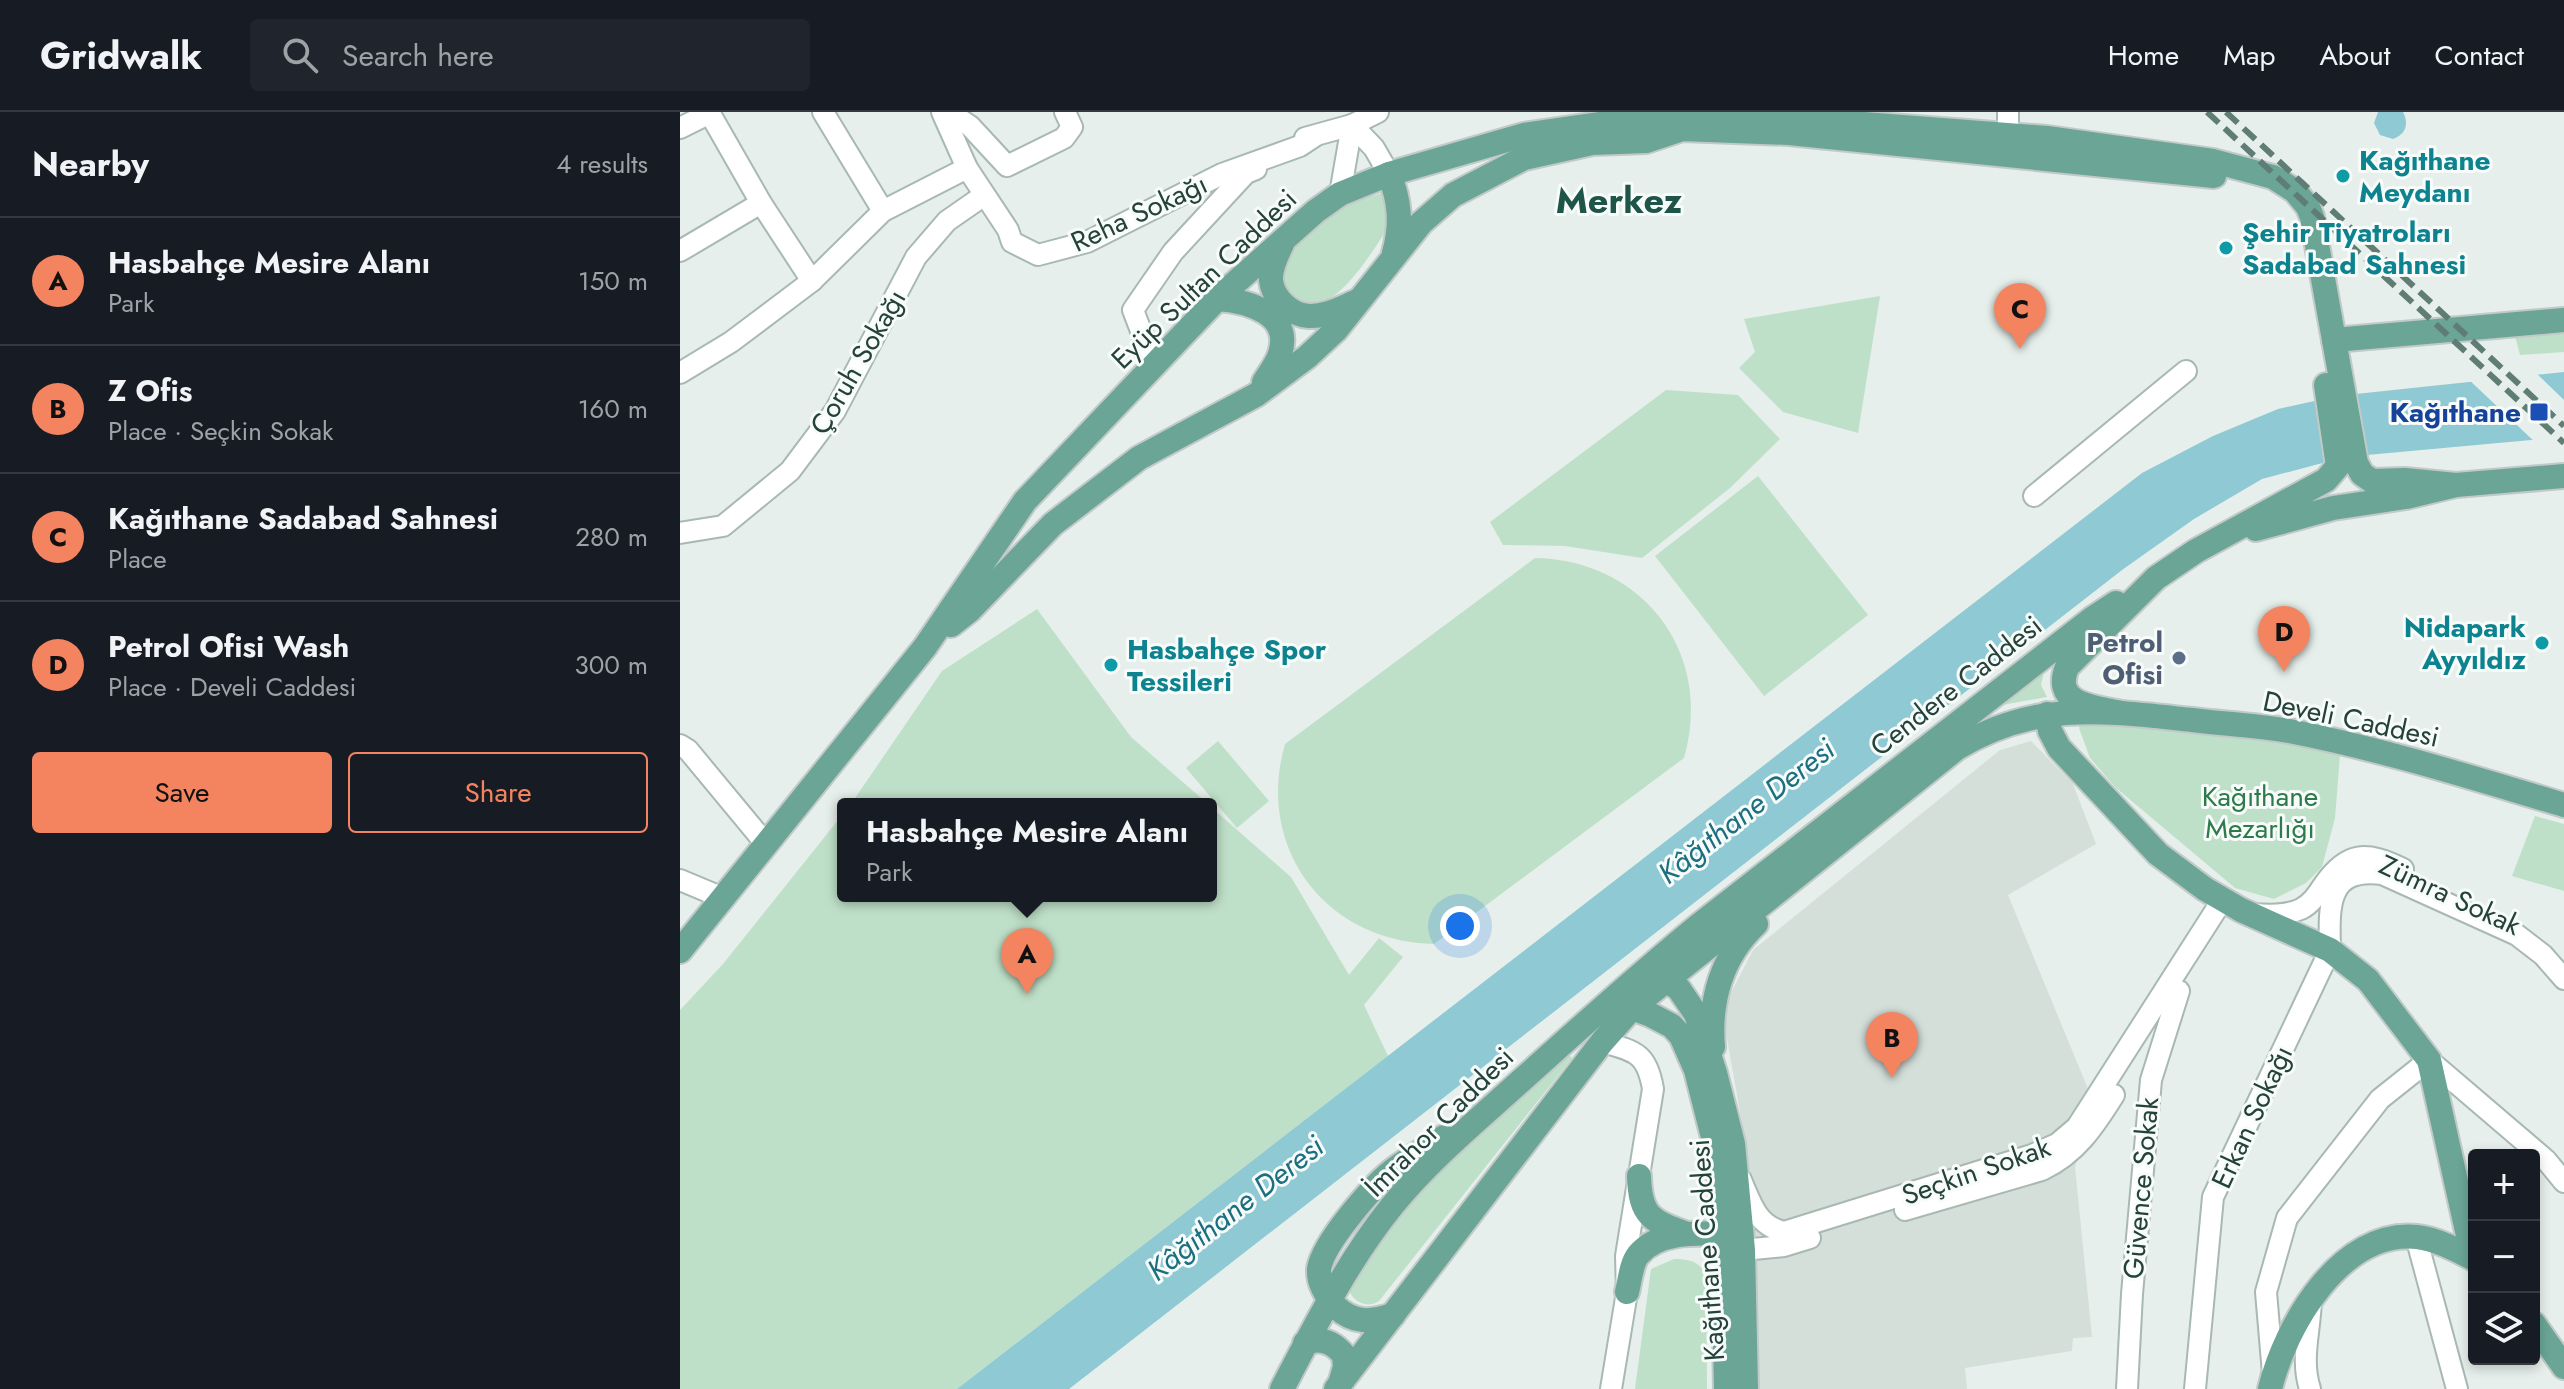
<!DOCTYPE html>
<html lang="en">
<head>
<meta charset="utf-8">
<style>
	:root { --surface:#171b24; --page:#20242c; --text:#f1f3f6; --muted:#9ea1a6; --line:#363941; --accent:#f4845f }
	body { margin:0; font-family:Jost,sans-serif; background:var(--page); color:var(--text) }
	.controls { position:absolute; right:24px; bottom:24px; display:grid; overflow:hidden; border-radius:8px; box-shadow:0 4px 12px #0003 }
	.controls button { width:72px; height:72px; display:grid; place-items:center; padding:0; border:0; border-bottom:2px solid var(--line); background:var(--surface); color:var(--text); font:40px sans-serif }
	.you { position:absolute; left:780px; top:814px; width:28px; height:28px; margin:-20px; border:6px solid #fff; border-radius:50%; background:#1a73e8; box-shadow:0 0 0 12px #1a73e833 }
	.badge { display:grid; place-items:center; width:52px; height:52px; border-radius:50%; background:var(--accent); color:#111; font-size:26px; font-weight:700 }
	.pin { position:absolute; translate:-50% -66px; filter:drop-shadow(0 2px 4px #0008) }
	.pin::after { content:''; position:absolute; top:42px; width:28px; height:24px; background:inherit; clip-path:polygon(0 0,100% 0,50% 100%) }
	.popup { position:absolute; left:157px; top:686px; width:380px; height:104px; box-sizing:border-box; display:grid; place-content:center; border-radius:8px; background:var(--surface); filter:drop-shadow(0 2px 6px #0005); font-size:26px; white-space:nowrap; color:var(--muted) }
	.popup b { font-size:30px; color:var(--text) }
	.popup::after { content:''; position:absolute; left:50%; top:100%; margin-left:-16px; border:16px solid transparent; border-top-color:var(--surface) }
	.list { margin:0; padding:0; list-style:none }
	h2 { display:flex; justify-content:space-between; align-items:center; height:104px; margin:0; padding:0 32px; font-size:34px }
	h2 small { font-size:26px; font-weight:400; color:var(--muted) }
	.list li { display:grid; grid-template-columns:52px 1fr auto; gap:24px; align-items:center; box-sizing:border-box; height:128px; padding:0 32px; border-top:2px solid var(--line) }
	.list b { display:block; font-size:30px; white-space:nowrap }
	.list p { margin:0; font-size:26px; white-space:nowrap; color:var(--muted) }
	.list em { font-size:26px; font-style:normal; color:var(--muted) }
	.actions { display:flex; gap:16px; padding:24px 32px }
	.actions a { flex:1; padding:18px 0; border:2px solid var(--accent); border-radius:8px; text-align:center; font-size:28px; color:var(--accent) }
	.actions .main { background:var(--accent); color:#111 }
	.icon { flex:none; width:44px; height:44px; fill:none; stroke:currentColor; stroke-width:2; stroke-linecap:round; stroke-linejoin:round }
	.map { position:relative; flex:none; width:1884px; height:1277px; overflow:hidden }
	header { display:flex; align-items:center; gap:48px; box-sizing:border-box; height:112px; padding:0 40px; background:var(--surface); border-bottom:2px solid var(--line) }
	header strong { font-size:38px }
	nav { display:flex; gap:44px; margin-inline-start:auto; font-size:28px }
	.search { width:560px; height:72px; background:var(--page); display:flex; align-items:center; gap:20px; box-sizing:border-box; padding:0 28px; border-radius:8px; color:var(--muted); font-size:30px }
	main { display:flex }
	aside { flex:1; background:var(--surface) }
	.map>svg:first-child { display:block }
</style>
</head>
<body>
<header>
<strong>Gridwalk</strong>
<div class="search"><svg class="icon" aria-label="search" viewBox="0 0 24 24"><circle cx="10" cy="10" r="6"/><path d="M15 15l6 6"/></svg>Search here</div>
<nav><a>Home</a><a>Map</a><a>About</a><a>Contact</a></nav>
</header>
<main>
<aside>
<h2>Nearby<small>4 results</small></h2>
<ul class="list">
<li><span class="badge">A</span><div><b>Hasbahçe Mesire Alanı</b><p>Park</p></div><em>150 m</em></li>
<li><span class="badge">B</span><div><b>Z Ofis</b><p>Place · Seçkin Sokak</p></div><em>160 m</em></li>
<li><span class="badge">C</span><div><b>Kağıthane Sadabad Sahnesi</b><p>Place</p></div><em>280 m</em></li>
<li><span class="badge">D</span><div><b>Petrol Ofisi Wash</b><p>Place · Develi Caddesi</p></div><em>300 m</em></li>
</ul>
<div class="actions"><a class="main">Save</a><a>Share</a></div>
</aside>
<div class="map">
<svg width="1884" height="1277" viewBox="0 0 1884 1277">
	<rect width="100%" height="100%" fill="#e6efeb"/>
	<!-- built -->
	<path fill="#d4dfda" d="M1351,629l42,43 23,60 -88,51 85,206 -18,66 17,170 -19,1 -1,13 -107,17 2,21h-211l-2,-161 -13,-110 -19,-108 31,-60 247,-200z"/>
	<!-- green -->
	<g fill="#bfe0c8">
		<path d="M703,81l5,35c-14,21 -40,64 -65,74 -14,6 -36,-7 -40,-21 -3,-8 3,-22 7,-30 7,-13 48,-41 63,-48 9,-5 20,-7 30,-10z"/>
		<path d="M1200,184l-22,137 -75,-21 -44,-44 16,-16 -11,-33z"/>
		<path d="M1884,215v25l-44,3 -5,-19z"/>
		<path d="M986,278l72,5 42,44 -50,49 -88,70 -77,-12 -62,-1 -13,-23z"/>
		<path d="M1078,364l110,139 -104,81 -109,-140z"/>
		<path d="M855,446c108,2 179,95 149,200l-250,186c-108,-2 -179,-95 -149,-200z"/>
		<path d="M357,497l94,128 77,67h-357l91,-133z"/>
		<path d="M1364,560l-3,13 6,12 -45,8 -1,-2z"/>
		<path d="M1401,608l197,20 62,15 -5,63 -13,49 -16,16 -32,16 -39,-11 -120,-101 -25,-29 -11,-30z"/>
		<path d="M538,629l51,60 -32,27 -51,-60z"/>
		<path d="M531,695l80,70 58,98 30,-37 24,19 -39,48 24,51 -431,333h-277v-379l43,-46 120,-150v82h368z"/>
		<path d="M1855,704l29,8v67l-52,-15z"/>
		<path d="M889,943l3,3 -193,243c-11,8 -27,1 -30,-12l27,-42 50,-62z"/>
		<path d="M994,1147c15,0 23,2 32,14l1,116h-72l16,-120z"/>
	</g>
	<!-- water -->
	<g fill="#8ec9d4">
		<path d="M1698,0h25c6,12 3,22 -10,27l-13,-4 -6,-12z"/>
		<path d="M1884,260v65l-219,20 -83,22 -68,40 -72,51 -1053,819h-112l1185,-916 71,-37 65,-27 59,-13z"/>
	</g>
	<!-- pier -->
	<path fill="#e6efeb" d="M1854,259l30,29v41l-27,3 -70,-66z"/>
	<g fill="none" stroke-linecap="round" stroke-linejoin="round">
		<!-- minor casing -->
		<g stroke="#a8b8b2" stroke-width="24">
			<g id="minor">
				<path d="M29,0l52,91 51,78"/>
				<path d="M143,0l60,99"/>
				<path d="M262,0l25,56 41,62 4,12 26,13 49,-13 135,-68 78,-28 15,-10"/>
				<path d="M265,5l13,1 12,8 37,40 57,-28 8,-11 -7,-15"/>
				<path d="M672,13l22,23 15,26"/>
				<path d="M0,16l30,-15"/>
				<path d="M1328,23v-23"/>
				<path d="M625,26l47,-13 26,-13"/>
				<path d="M660,82l12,-69"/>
				<path d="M0,139l81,-48"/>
				<path d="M474,253l-21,-55 40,-58 73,-79 10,-4"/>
				<path d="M0,261l51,-31 81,-61 71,-70 84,-43"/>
				<path d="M1354,384l152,-125"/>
				<path d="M0,421l43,-7 67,-55 45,-60 81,-154 31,-36 36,-25"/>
				<path d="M0,633l8,5 78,94"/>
				<path d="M0,768l43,18"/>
				<path d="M1572,802c16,1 34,2 49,-5 10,-5 16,-14 22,-23 24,-35 43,-35 80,-17"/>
				<path d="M922,930c33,9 45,11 51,47l-27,167 1,36 -16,97"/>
				<path d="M1061,1068c10,23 16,46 43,52l248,-77 25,-11 20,-17 146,-228"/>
				<path d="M1225,1098l137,-40c34,-16 52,-43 72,-75"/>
				<path d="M1736,1125l41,152"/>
				<path d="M1063,1138l41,-4 26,-8"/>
				<path d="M1593,1262l-7,-82 21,-74 93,-119 49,-39 117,100 18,22"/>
				<path d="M1447,1277l5,-95 19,-214 28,-89"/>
				<path d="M1515,1277l18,-192 117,-247c-1,-42 -4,-83 52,-76l135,61 26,20 21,24"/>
				<path d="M1630,1277c-10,-31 1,-60 1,-92"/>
			</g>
		</g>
		<!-- major casing -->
		<g stroke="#c2cac8" stroke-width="28">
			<g id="major">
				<path d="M709,62c11,27 13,50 5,79"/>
				<path d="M602,132c-5,11 -12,24 -11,36 2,19 20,35 38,36 17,1 34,-9 49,-15"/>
				<path d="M537,187c30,2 76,14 63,55 -3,10 -11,20 -16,28"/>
				<path d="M1654,228l230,-20"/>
				<path d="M1576,417l77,-21 73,-11 50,-12 108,-9"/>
				<path d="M271,513l19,-15 83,-86 86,-66 117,-63 51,-38 29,-27 85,-107 32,-28 71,-37 68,-15 54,-2 36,-12 107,4 425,43"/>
				<path d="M1441,601c-27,-6 -69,-8 -54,-46l89,-89 40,-27 130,-71 12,-14 -12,-81"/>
				<path d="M1367,602l3,17 9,17 99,106 47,35 36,21 89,40 38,30 61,80 44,198"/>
				<path d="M0,839l245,-304 100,-146 192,-202 99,-88 24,-17 49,-20 135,-39 117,-17 92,-4 314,24 166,23 60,16 22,14 13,16 4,10 44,246 6,11 10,7 33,-1 51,5"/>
				<path d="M973,858l26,19 17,25 19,59 18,71 10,106 3,139"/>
				<path d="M952,896l19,7 21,11 9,10 15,34 18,71 8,54 4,194"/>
				<path d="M1033,935c-4,-47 9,-91 43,-123"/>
				<path d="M959,1064c1,40 12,45 48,58"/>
				<path d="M947,1180c3,-12 4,-28 11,-37 20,-24 57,-22 85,-21l11,10"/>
				<path d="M713,1203c-22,7 -39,9 -57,-8 -9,-10 -18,-24 -17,-38 4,-26 53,-82 73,-98 17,-13 35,-23 52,-34"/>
				<path d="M1854,1212l30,43"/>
				<path d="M625,1231c16,-6 28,-1 39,12l1,12 -5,17"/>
				<path d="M602,1277c33,-63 65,-127 110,-183 38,-47 87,-87 131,-127 58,-52 115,-104 175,-153l395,-308 23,-15"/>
				<path d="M656,1277l266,-347 30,-34 325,-260c79,-48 148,-37 235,-28 32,4 65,5 97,11 93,18 184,47 275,74"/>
				<path d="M1590,1277c15,-63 71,-160 147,-152 19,2 40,13 57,22"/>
			</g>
		</g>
		<!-- minor -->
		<use href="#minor" stroke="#fff" stroke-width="20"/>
		<!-- major -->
		<use href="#major" stroke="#6aa596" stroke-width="24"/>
		<!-- rail -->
		<g stroke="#5f7d75" stroke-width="6" stroke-dasharray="16 8" stroke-linecap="butt">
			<path d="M1527,0l357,331"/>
			<path d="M1546,0l338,314"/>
		</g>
	</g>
	<!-- markers -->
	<g fill="#0f9aa8" stroke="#f7fbf9" stroke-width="3">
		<circle cx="1663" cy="64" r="8"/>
		<circle cx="1546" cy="136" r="8"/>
		<circle cx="1862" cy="531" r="8"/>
		<circle cx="431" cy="553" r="8"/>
	</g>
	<rect fill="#1a4fb4" stroke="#f7fbf9" stroke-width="3" x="1849" y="290" width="20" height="20" rx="4"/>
	<circle fill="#5c6f8a" stroke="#f7fbf9" stroke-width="3" cx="1499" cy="546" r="8"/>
	<g text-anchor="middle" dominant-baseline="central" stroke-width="6" stroke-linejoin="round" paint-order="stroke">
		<!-- culture labels -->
		<g font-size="28" font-weight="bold" fill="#0d838f" stroke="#f7fbf9" text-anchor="start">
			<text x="1679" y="48">Kağıthane<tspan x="1679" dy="32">Meydanı</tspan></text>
			<text x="1562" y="120">Şehir Tiyatroları<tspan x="1562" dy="32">Sadabad Sahnesi</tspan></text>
			<text x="1846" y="515" text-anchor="end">Nidapark<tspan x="1846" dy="32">Ayyıldız</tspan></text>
			<text x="447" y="537">Hasbahçe Spor<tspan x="447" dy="32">Tessileri</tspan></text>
		</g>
		<!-- street labels -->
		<g font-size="28" fill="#24423a" stroke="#f7fbf9">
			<text transform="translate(459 101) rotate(-25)">Reha Sokağı</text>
			<text transform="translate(524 167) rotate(-44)">Eyüp Sultan Caddesi</text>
			<text transform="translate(178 250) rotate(-60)">Çoruh Sokağı</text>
			<text transform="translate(1276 574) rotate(-38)">Cendere Caddesi</text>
			<text transform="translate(1671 607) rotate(12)">Develi Caddesi</text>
			<text transform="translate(1770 783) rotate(25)">Zümra Sokak</text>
			<text transform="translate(1572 1005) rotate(-65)">Erkan Sokağı</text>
			<text transform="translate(759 1010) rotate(-45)">İmrahor Caddesi</text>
			<text transform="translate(1296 1059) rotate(-19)">Seçkin Sokak</text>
			<text transform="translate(1461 1076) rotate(-85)">Güvence Sokak</text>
			<text transform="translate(1027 1138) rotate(-94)">Kağıthane Caddesi</text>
		</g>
		<!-- transit labels -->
		<g font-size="28" font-weight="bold" fill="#164399" stroke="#f7fbf9" text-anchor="end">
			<text x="1841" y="300">Kağıthane</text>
		</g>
		<!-- service labels -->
		<g font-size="28" font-weight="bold" fill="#4e5e75" stroke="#f7fbf9" text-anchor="end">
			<text x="1483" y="530">Petrol<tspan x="1483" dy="32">Ofisi</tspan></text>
		</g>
		<!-- park labels -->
		<g font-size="28" fill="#2d7a4b" stroke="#f7fbf9">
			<text x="1580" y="684">Kağıthane<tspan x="1580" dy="32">Mezarlığı</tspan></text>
		</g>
		<!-- water labels -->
		<g font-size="30" font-style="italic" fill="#1c6f80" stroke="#f7fbf9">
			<text transform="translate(1066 699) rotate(-38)">Kâğıthane Deresi</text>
			<text transform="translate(555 1096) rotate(-38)">Kâğıthane Deresi</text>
		</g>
		<!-- district labels -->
		<g font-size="36" font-weight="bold" fill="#1f5548" stroke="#f7fbf9">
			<text x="939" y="88">Merkez</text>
		</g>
	</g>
</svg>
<div class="controls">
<button>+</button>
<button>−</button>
<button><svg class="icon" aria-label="layers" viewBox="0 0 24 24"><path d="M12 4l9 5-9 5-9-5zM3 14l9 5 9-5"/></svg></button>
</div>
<div class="you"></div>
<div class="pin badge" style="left:347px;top:882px">A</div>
<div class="popup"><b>Hasbahçe Mesire Alanı</b>Park</div>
<div class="pin badge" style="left:1212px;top:966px">B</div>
<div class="pin badge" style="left:1340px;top:237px">C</div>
<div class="pin badge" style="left:1604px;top:560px">D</div>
</div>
</main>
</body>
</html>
